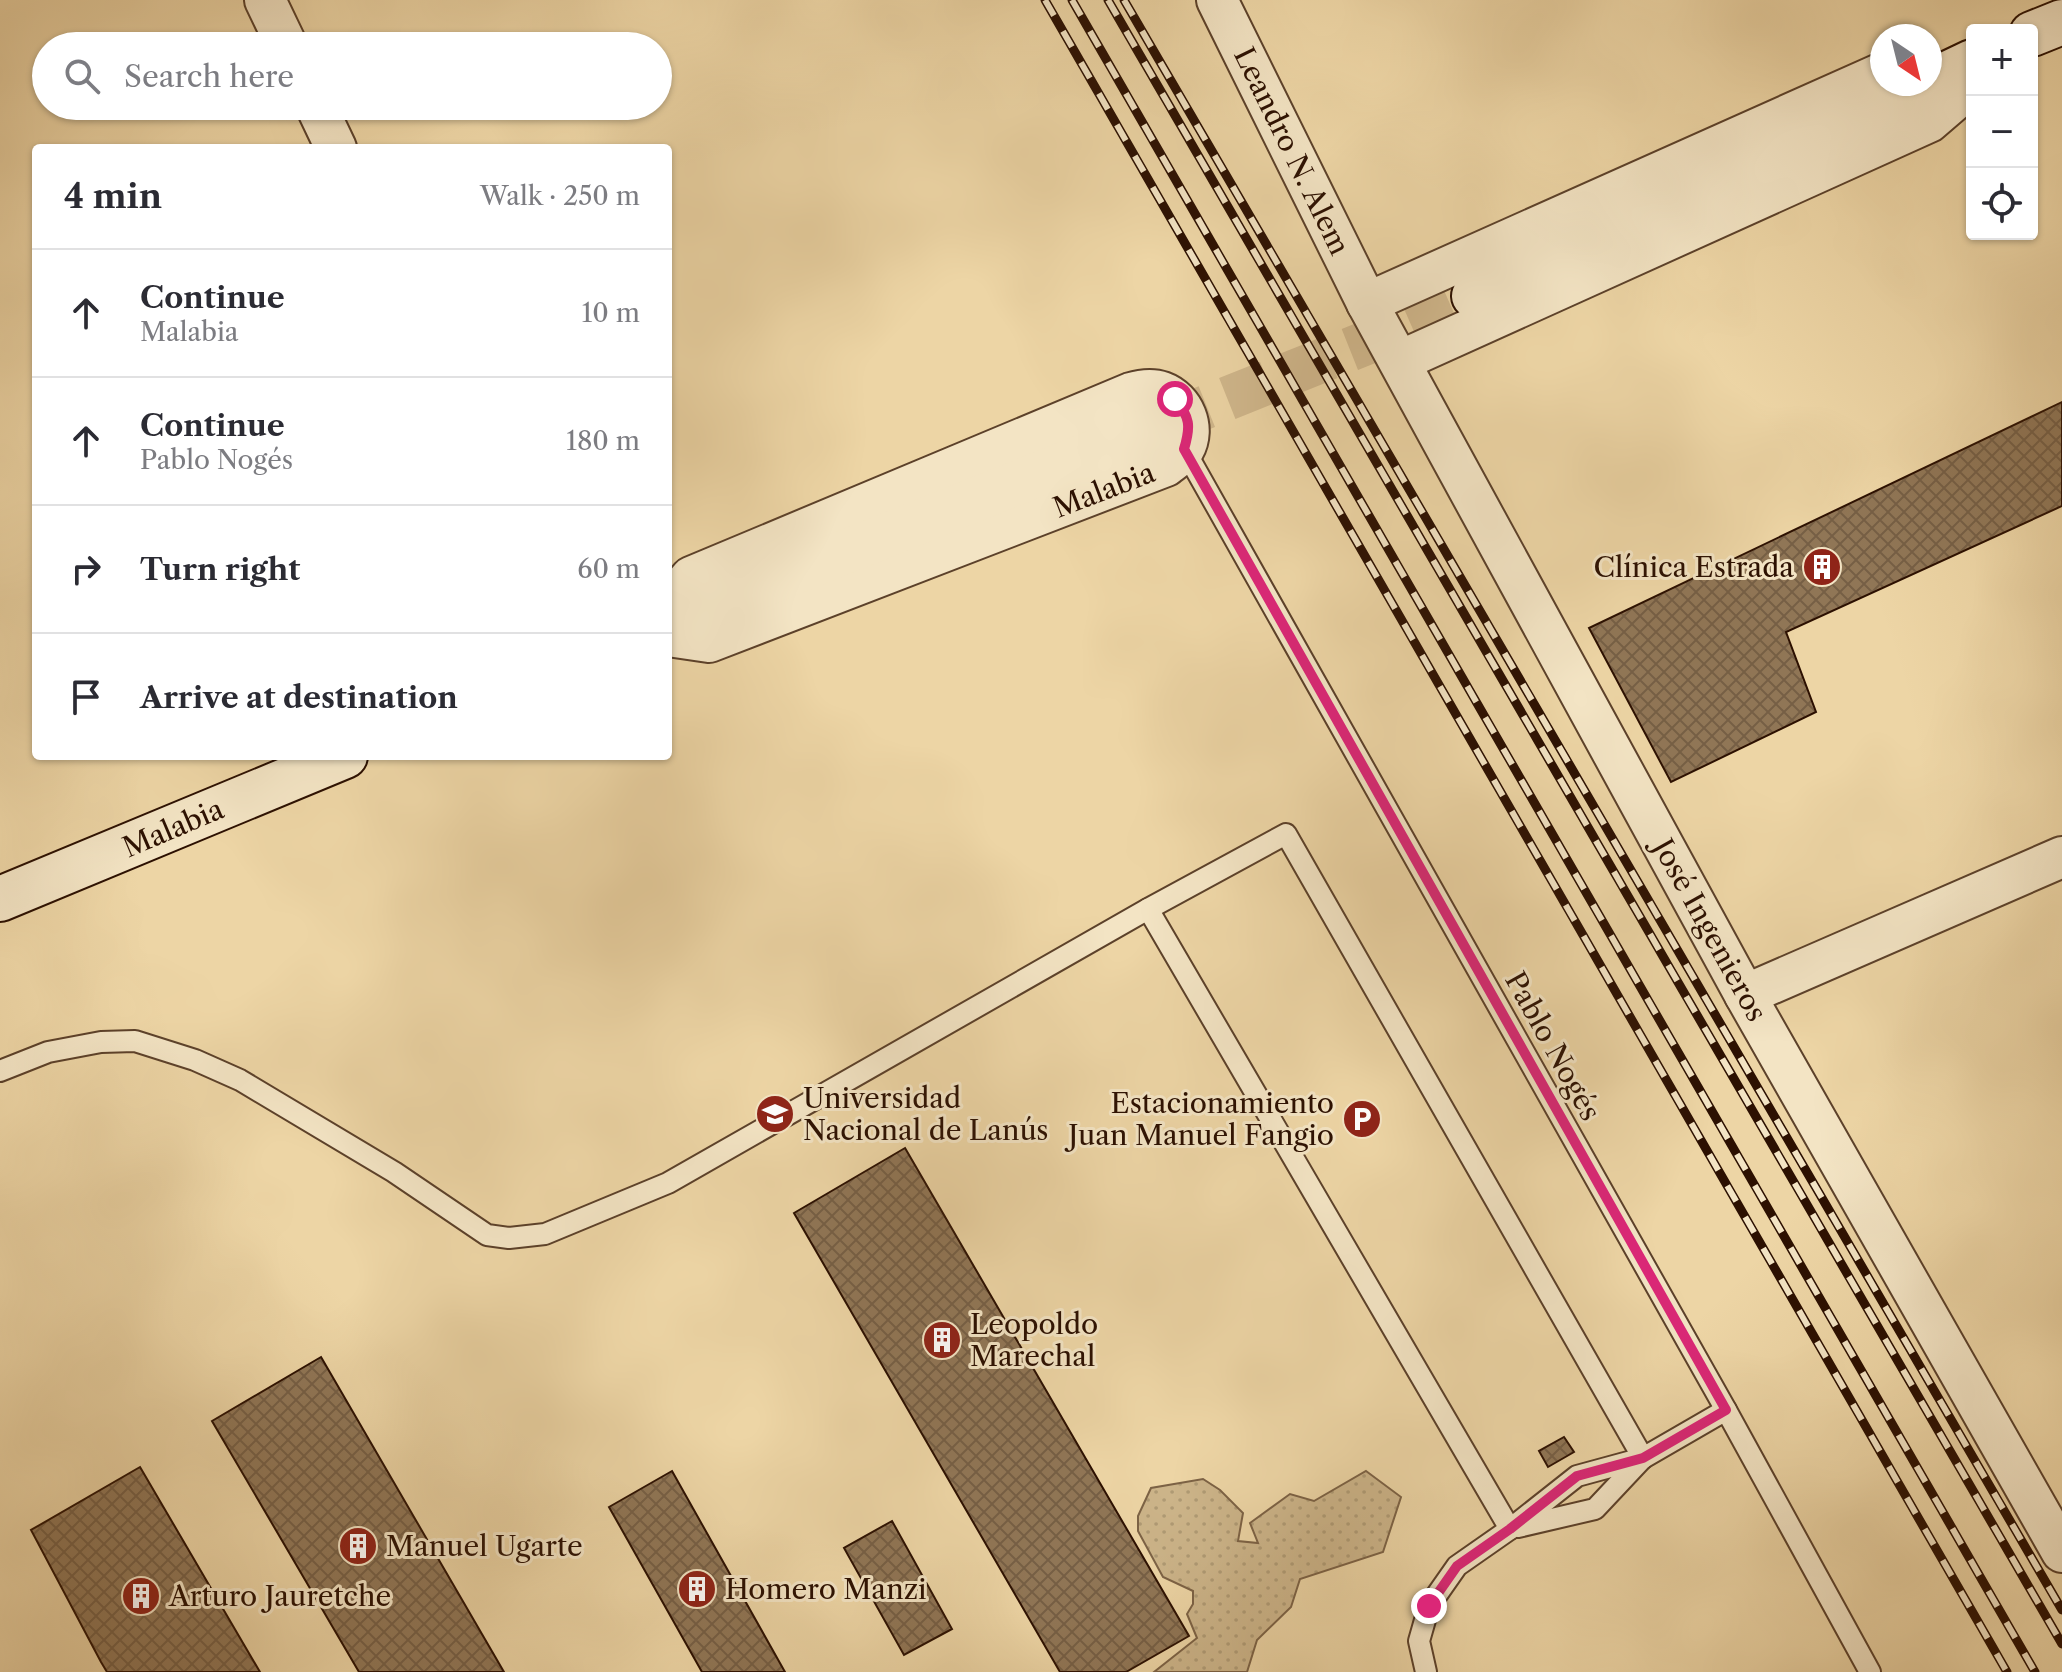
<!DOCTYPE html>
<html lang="en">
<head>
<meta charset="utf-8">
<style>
	:root { --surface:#fff; --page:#f7f7f7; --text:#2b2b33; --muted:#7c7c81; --line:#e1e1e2 }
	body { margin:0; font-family:"Libre Caslon Text",serif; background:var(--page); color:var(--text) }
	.controls { position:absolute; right:24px; top:24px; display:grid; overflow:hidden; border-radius:8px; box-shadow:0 2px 6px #0004 }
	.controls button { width:72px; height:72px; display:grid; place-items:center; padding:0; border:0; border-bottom:2px solid var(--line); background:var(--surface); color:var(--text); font:40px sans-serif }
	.compass { position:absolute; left:1870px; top:24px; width:72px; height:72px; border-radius:50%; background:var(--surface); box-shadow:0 2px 6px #0004; rotate:145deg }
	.stop { position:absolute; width:24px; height:24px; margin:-18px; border:6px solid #db2777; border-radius:50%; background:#fff }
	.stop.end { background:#db2777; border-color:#fff; box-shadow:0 2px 8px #0008 }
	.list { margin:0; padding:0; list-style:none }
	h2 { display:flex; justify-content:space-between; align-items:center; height:104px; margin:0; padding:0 32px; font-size:34px }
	h2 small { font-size:26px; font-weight:400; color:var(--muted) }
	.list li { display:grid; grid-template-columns:52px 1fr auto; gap:24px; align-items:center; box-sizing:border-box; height:128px; padding:0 32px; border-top:2px solid var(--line) }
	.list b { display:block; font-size:30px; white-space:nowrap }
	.list p { margin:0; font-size:26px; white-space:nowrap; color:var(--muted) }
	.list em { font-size:26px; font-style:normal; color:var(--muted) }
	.icon { flex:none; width:44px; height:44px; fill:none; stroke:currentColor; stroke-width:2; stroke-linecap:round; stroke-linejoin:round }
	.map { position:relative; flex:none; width:2062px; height:1672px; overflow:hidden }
	.search { position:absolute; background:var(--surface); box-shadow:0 2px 6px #0004; left:32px; top:32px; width:640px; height:88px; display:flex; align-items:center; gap:20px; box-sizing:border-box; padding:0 28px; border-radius:44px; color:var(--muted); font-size:30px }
	.panel { position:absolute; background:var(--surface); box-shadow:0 2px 6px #0004; left:32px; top:144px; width:640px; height:616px; border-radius:8px }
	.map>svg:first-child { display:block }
</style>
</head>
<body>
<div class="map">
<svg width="2062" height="1672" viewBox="0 0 2062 1672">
	<defs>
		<pattern id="green-dots" width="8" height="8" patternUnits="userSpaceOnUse" patternTransform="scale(2)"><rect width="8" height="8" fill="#ccb489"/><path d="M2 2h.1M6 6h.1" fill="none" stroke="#af9a74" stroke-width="1.8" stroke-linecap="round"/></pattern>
		<pattern id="building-cross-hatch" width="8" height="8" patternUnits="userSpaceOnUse" patternTransform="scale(2)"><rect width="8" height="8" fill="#907656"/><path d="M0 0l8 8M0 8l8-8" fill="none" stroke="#765f45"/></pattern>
	</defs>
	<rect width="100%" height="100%" fill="#edd5a5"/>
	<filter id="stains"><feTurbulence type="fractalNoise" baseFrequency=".0025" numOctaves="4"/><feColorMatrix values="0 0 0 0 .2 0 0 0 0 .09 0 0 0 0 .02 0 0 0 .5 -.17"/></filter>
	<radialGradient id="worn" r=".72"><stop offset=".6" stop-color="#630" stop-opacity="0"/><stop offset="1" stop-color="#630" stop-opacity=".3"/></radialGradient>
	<!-- green -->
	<path fill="url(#green-dots)" stroke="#7c6245" stroke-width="2" d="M1366,1471l35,26 -18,55 -83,27 -9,28 -34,33 -10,32h-93l43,-34 -10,-24 6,-10v-13l-30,-14 -25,-46v-15l13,-28 52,-9 17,11 23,23 -5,28 20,2 -8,-20 40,-29 24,7z"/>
	<!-- building -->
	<g fill="url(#building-cross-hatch)" stroke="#2c1001" stroke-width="2">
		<path d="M2062,402v104l-276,126 30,80 -145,70 -82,-154z"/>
		<path d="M905,1148l284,488 -63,36h-66l-266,-459z"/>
		<path d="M321,1357l183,315h-145l-147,-251z"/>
		<path d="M1564,1437l10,15 -26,15 -9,-16z"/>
		<path d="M140,1467l120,205h-153l-6,-10 -70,-132z"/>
		<path d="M672,1471l113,201h-83l-93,-165z"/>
		<path d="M892,1521l60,108 -48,26 -60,-107z"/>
	</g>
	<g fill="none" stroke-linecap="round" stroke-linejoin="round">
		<!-- secondary-tunnel -->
		<path stroke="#d0b78c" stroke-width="44" stroke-dasharray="44 22" stroke-linecap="butt" d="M1166,423l210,-84 98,-43"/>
		<!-- lane casing -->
		<g stroke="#5c412a" stroke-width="24">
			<g id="lane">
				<path d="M1184,449l542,961 144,262"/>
				<path d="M1148,909l362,620"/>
				<path d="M0,1071l48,-19 53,-10 34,-1 60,19 45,20 154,92 93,63 22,3 36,-4 123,-51 480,-274 138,-75 357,624"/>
				<path d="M1518,1527l77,-18 47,-50"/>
				<path d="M1426,1672l-7,-31 10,-35 28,-40 53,-37 67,-53 66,-18 83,-48"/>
			</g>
		</g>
		<!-- street casing -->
		<g stroke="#5c412a" stroke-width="44">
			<g id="street">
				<path d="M265,0l22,46"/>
				<path d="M1217,0l150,303 378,692 317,557"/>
				<path d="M316,106l20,42"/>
				<path d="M1367,303l515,-230"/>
				<path d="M1400,361l529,-239 43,-37"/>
				<path d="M668,604l23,-27 440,-184c10,-3 20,-5 31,-1 22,8 34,36 22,57 -4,8 -12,12 -18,17l-457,176 -41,-6"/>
				<path d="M1745,995l317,-138"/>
			</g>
		</g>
		<!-- secondary casing -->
		<g stroke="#2c1001" stroke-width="48">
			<g id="secondary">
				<path d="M2032,34l30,-12"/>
				<path d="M1930,82l42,-20"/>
				<path d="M1474,296l452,-212"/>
				<path d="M668,623l498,-200"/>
				<path d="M0,899l345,-143"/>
			</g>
		</g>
		<!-- lane -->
		<use href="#lane" stroke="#f3e4c4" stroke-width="20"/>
		<!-- street -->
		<use href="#street" stroke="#f3e4c4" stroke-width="40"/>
		<!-- secondary -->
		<use href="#secondary" stroke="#f3e4c4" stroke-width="44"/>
		<!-- rail casing -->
		<g stroke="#2c1001" stroke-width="9">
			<g id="rail">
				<path d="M1045,0l962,1672"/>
				<path d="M1072,0l963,1672"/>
				<path d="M1108,0l954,1644"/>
				<path d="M1124,0l938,1610"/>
			</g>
		</g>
		<!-- rail -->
		<use href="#rail" stroke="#f3e4c4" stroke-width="6" stroke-dasharray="18" stroke-linecap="butt"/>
	</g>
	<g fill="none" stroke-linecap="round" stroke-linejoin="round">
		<!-- route -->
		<path stroke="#db2777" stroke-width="10" d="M1175,399c15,18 16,27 9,50l542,961 -83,48 -66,18 -67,53 -53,37 -28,40"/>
	</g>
	<!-- icons -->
	<defs>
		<g id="building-disc" transform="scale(2)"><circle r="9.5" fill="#8f2418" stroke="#f3e4c4"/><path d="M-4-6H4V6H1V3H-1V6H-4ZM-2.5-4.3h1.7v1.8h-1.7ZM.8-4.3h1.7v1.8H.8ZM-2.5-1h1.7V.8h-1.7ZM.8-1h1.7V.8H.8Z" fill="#fff"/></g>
		<g id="university-disc" transform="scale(2)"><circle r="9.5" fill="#8f2418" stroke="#f3e4c4"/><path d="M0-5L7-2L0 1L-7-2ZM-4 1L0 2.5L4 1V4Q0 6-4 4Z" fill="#fff"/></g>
		<g id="parking-disc" transform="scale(2)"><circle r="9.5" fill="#8f2418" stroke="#f3e4c4"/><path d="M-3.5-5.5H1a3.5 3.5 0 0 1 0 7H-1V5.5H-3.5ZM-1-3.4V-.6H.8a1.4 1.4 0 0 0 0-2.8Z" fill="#fff"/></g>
	</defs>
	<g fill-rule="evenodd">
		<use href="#building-disc" x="1822" y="567"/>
		<use href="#university-disc" x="775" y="1114"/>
		<use href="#parking-disc" x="1362" y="1119"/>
		<use href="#building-disc" x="942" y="1340"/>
		<use href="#building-disc" x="358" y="1546"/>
		<use href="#building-disc" x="697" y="1589"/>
		<use href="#building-disc" x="141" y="1596"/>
	</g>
	<g text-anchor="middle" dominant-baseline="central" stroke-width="6" stroke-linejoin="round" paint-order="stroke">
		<!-- street labels -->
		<g font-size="28" fill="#2c1001" stroke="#f3e4c4">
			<text transform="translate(1292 151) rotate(64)">Leandro N. Alem</text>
			<text transform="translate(1104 490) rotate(-21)">Malabia</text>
			<text transform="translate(173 828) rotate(-23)">Malabia</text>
			<text transform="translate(1710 930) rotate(61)">José Ingenieros</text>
			<text transform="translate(1553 1046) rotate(61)">Pablo Nogés</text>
		</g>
		<!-- poi labels -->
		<g font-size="28" fill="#2c1001" stroke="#f3e4c4" text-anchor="start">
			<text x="1794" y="567" text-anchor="end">Clínica Estrada</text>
			<text x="803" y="1098">Universidad<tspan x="803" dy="32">Nacional de Lanús</tspan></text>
			<text x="1334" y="1103" text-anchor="end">Estacionamiento<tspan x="1334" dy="32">Juan Manuel Fangio</tspan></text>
			<text x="970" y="1324">Leopoldo<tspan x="970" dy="32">Marechal</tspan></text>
			<text x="386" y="1546">Manuel Ugarte</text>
			<text x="725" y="1589">Homero Manzi</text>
			<text x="169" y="1596">Arturo Jauretche</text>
		</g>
	</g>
	<rect width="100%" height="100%" filter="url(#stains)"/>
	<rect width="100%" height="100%" fill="url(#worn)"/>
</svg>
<div class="controls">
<button>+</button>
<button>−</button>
<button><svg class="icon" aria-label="locate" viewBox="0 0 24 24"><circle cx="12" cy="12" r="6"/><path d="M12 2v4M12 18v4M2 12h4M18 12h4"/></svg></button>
</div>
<svg class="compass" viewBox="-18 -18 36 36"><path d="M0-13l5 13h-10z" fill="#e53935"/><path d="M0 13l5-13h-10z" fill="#7c7c81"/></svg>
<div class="stop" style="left:1175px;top:399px"></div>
<div class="stop end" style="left:1429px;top:1606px"></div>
<div class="search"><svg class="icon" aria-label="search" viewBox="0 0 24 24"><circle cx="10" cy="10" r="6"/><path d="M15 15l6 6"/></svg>Search here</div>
<section class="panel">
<h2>4 min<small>Walk · 250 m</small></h2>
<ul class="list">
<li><svg class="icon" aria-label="ahead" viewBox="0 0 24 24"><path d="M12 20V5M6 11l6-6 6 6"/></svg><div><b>Continue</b><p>Malabia</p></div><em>10 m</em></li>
<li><svg class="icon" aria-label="ahead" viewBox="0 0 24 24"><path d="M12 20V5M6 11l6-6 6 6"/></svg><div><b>Continue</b><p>Pablo Nogés</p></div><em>180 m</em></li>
<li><svg class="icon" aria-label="right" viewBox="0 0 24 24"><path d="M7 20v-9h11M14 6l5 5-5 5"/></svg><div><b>Turn right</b></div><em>60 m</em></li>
<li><svg class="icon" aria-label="arrive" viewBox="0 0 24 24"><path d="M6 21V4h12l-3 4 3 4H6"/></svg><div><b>Arrive at destination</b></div></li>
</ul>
</section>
</div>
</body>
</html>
